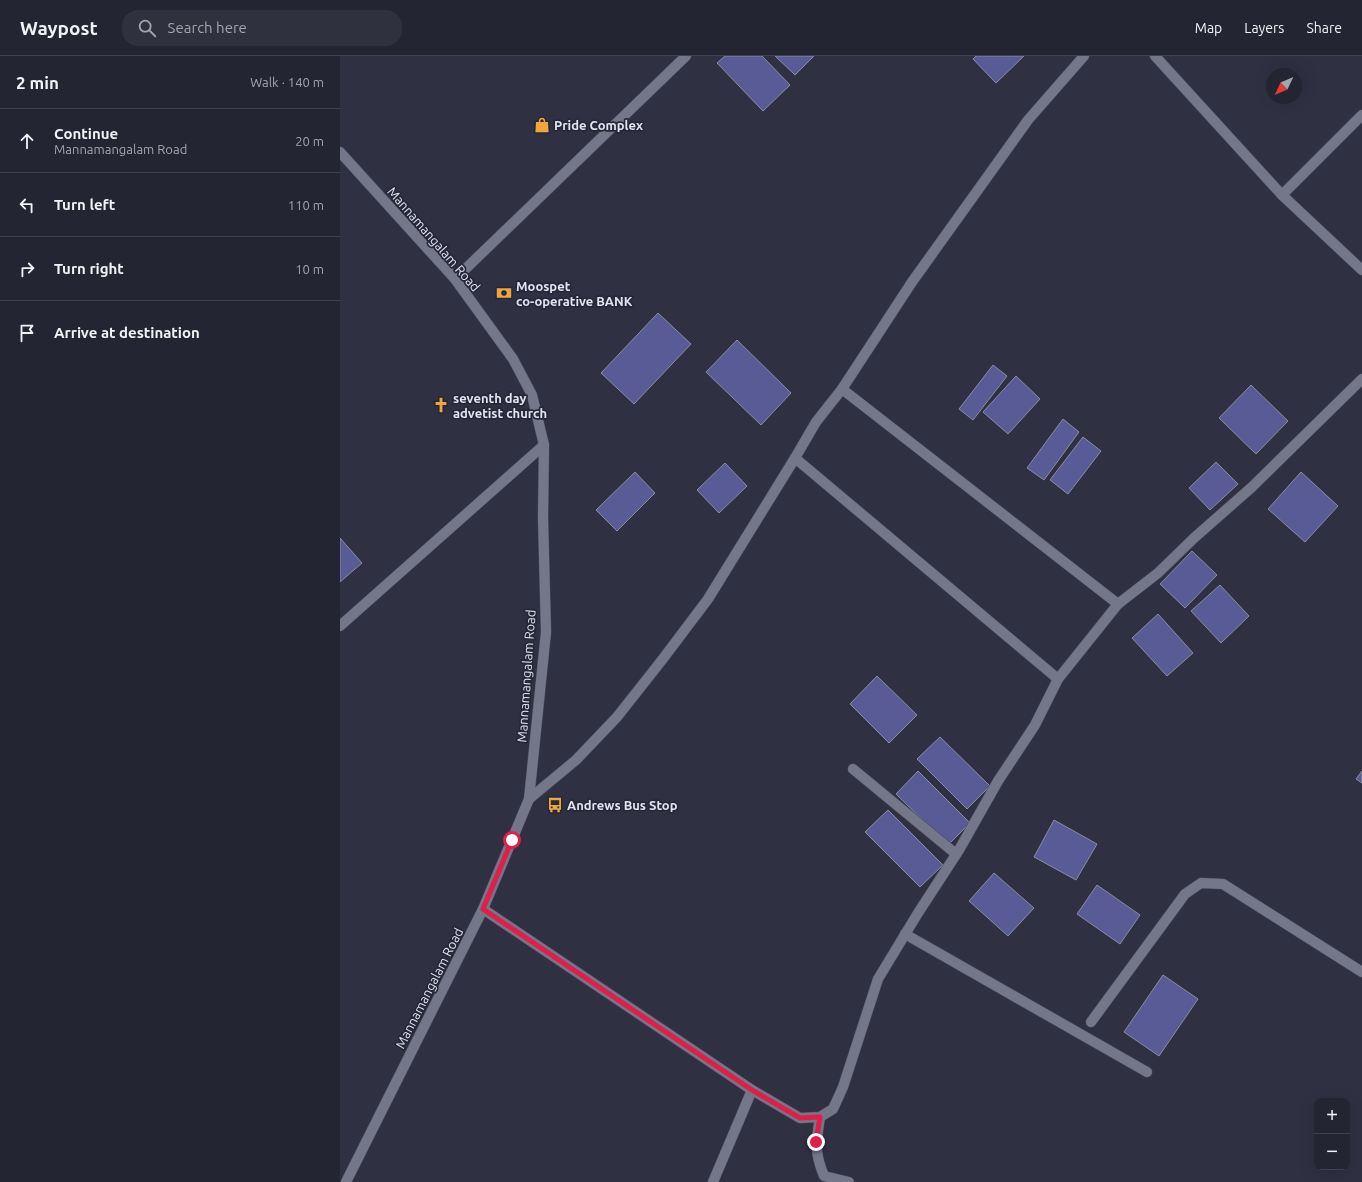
<!DOCTYPE html>
<html lang="en">
<head>
<meta charset="utf-8">
<style>
	:root { --surface:#232532; --page:#2f313e; --text:#f1f3f6; --muted:#a3a5ac; --line:#40424d }
	body { margin:0; font-family:Ubuntu,sans-serif; background:var(--page); color:var(--text) }
	.controls { position:absolute; right:12px; bottom:12px; display:grid; overflow:hidden; border-radius:8px; box-shadow:0 4px 16px #0002 }
	.controls button { width:36px; height:36px; display:grid; place-items:center; padding:0; border:0; border-bottom:1px solid var(--line); background:var(--surface); color:var(--text); font:20px sans-serif }
	.compass { position:absolute; left:926px; top:12px; width:36px; height:36px; border-radius:50%; background:var(--surface); box-shadow:0 4px 16px #0002; rotate:226deg }
	.stop { position:absolute; width:12px; height:12px; margin:-9px; border:3px solid #e11d48; border-radius:50%; background:#fff }
	.stop.end { background:#e11d48; border-color:#fff; box-shadow:0 1px 4px #0008 }
	.list { margin:0; padding:0; list-style:none }
	h2 { display:flex; justify-content:space-between; align-items:center; height:52px; margin:0; padding:0 16px; font-size:17px }
	h2 small { font-size:13px; font-weight:400; color:var(--muted) }
	.list li { display:grid; grid-template-columns:26px 1fr auto; gap:12px; align-items:center; box-sizing:border-box; height:64px; padding:0 16px; border-top:1px solid var(--line) }
	.list b { display:block; font-size:15px; white-space:nowrap }
	.list p { margin:0; font-size:13px; white-space:nowrap; color:var(--muted) }
	.list em { font-size:13px; font-style:normal; color:var(--muted) }
	.icon { flex:none; width:22px; height:22px; fill:none; stroke:currentColor; stroke-width:2; stroke-linecap:round; stroke-linejoin:round }
	.map { position:relative; flex:none; width:1022px; height:1126px; overflow:hidden }
	header { display:flex; align-items:center; gap:24px; box-sizing:border-box; height:56px; padding:0 20px; background:var(--surface); border-bottom:1px solid var(--line) }
	header strong { font-size:19px }
	nav { display:flex; gap:22px; margin-inline-start:auto; font-size:14px }
	.search { width:280px; height:36px; background:var(--page); display:flex; align-items:center; gap:10px; box-sizing:border-box; padding:0 14px; border-radius:16px; color:var(--muted); font-size:15px }
	main { display:flex }
	aside { flex:1; background:var(--surface) }
	.map>svg:first-child { display:block }
</style>
</head>
<body>
<header>
<strong>Waypost</strong>
<div class="search"><svg class="icon" aria-label="search" viewBox="0 0 24 24"><circle cx="10" cy="10" r="6"/><path d="M15 15l6 6"/></svg>Search here</div>
<nav><a>Map</a><a>Layers</a><a>Share</a></nav>
</header>
<main>
<aside>
<h2>2 min<small>Walk · 140 m</small></h2>
<ul class="list">
<li><svg class="icon" aria-label="ahead" viewBox="0 0 24 24"><path d="M12 20V5M6 11l6-6 6 6"/></svg><div><b>Continue</b><p>Mannamangalam Road</p></div><em>20 m</em></li>
<li><svg class="icon" aria-label="left" viewBox="0 0 24 24"><path d="M17 20v-9H6M10 6l-5 5 5 5"/></svg><div><b>Turn left</b></div><em>110 m</em></li>
<li><svg class="icon" aria-label="right" viewBox="0 0 24 24"><path d="M7 20v-9h11M14 6l5 5-5 5"/></svg><div><b>Turn right</b></div><em>10 m</em></li>
<li><svg class="icon" aria-label="arrive" viewBox="0 0 24 24"><path d="M6 21V4h12l-3 4 3 4H6"/></svg><div><b>Arrive at destination</b></div></li>
</ul>
</aside>
<div class="map">
<svg width="1022" height="1126" viewBox="0 0 1022 1126">
	<rect width="100%" height="100%" fill="#2f3143"/>
	<!-- building -->
	<g fill="#595b97" stroke="#8a8ca1">
		<path d="M385,0h37l28,29 -27,26 -46,-48z"/>
		<path d="M435,0h39l-19,19z"/>
		<path d="M636,0h48l-28,27 -23,-24z"/>
		<path d="M318,257l33,31 -57,60 -33,-31z"/>
		<path d="M397,284l54,53 -30,32 -55,-53z"/>
		<path d="M653,309l14,11 -34,44 -14,-11z"/>
		<path d="M676,320l24,23 -32,35 -25,-22z"/>
		<path d="M911,329l37,36 -32,33 -37,-36z"/>
		<path d="M723,363l16,13 -35,48 -17,-12z"/>
		<path d="M743,381l18,14 -33,43 -18,-14z"/>
		<path d="M876,406l22,22 -28,26 -21,-22z"/>
		<path d="M385,407l22,23 -28,27 -22,-23z"/>
		<path d="M295,416l20,21 -38,38 -21,-21z"/>
		<path d="M961,416l37,34 -33,36 -37,-33z"/>
		<path d="M0,482l22,25 -22,19z"/>
		<path d="M852,495l25,24 -32,33 -25,-24z"/>
		<path d="M880,529l29,31 -28,27 -30,-32z"/>
		<path d="M818,558l35,39 -26,23 -35,-38z"/>
		<path d="M537,620l40,39 -28,28 -39,-39z"/>
		<path d="M600,681l50,49 -23,23 -50,-50z"/>
		<path d="M578,715l52,52 -22,22 -52,-51z"/>
		<path d="M1022,715v12l-6,-4z"/>
		<path d="M548,754l55,55 -23,22 -55,-55z"/>
		<path d="M714,764l43,24 -21,36 -42,-23z"/>
		<path d="M654,817l40,35 -26,28 -39,-35z"/>
		<path d="M757,829l43,30 -20,29 -43,-30z"/>
		<path d="M823,919l35,24 -39,57 -35,-24z"/>
	</g>
	<g fill="none" stroke-linecap="round" stroke-linejoin="round">
		<!-- minor casing -->
		<g stroke="#4d4e5d" stroke-width="11">
			<g id="minor">
				<path d="M815,0l127,139 80,75"/>
				<path d="M942,139l80,-80"/>
				<path d="M115,223l231,-223"/>
				<path d="M502,333l276,215"/>
				<path d="M455,402l263,221"/>
				<path d="M0,570l204,-181"/>
				<path d="M513,713l103,85"/>
				<path d="M189,743l47,-39 41,-43 45,-57 46,-61 87,-141 21,-36 26,-33 70,-107 116,-162 56,-64"/>
				<path d="M143,853l269,181 -39,92"/>
				<path d="M565,878l242,138"/>
				<path d="M751,966l94,-128 16,-11 22,1 139,88"/>
				<path d="M412,1034l48,28 20,-1 13,-8 10,-22 35,-108 40,-66 41,-63 39,-69 37,-56 23,-46 60,-75 40,-31 36,-35 58,-51 110,-108"/>
				<path d="M480,1061c-4,26 -6,34 4,59l25,6"/>
			</g>
		</g>
		<!-- secondary casing -->
		<g stroke="#4d4e5d" stroke-width="11">
			<path id="secondary" d="M0,96l115,127 58,80 19,36 12,50 -1,73 3,114 -17,167 -46,110 -137,273"/>
		</g>
		<!-- minor -->
		<use href="#minor" stroke="#74768a" stroke-width="10"/>
		<!-- secondary -->
		<use href="#secondary" stroke="#74768a" stroke-width="10"/>
	</g>
	<g fill="none" stroke-linecap="round" stroke-linejoin="round">
		<!-- route -->
		<path stroke="#e11d48" stroke-width="5" d="M172,784l-29,69 269,181 48,28 20,-1 -4,25"/>
	</g>
	<!-- icons -->
	<defs>
		<g id="shop-bare" transform="scale(1.2)"><path d="M-5-2.5h2.3a2.7 3.5 0 0 1 5.4 0H5L5.5 6h-11ZM-1.5-2.5h3a1.5 2.3 0 0 0-3 0Z" fill="#f0a63f" stroke="#262738" stroke-width="2.5" paint-order="stroke"/></g>
		<g id="bank-bare" transform="scale(1.2)"><path d="M-6-4H6V4H-6ZM0-2.3a2.3 2.3 0 1 0 0 4.6a2.3 2.3 0 1 0 0-4.6Z" fill="#f0a63f" stroke="#262738" stroke-width="2.5" paint-order="stroke"/></g>
		<g id="church-bare" transform="scale(1.2)"><path d="M-1.2-6h2.4v3.5h3.3v2.4h-3.3V6h-2.4V-.1h-3.3v-2.4h3.3Z" fill="#f0a63f" stroke="#262738" stroke-width="2.5" paint-order="stroke"/></g>
		<g id="bus-bare" transform="scale(1.2)"><path d="M-5-6H5V4H4V6H2V4H-2V6H-4V4H-5ZM-3.5-4V0h7V-4ZM-3.5 1.2v1.5H-2V1.2ZM2 1.2v1.5H3.5V1.2Z" fill="#f0a63f" stroke="#262738" stroke-width="2.5" paint-order="stroke"/></g>
	</defs>
	<g fill-rule="evenodd">
		<use href="#shop-bare" x="202" y="69"/>
		<use href="#bank-bare" x="164" y="237"/>
		<use href="#church-bare" x="101" y="349"/>
		<use href="#bus-bare" x="215" y="749"/>
	</g>
	<g text-anchor="middle" dominant-baseline="central" stroke-width="3.5" stroke-linejoin="round" paint-order="stroke">
		<!-- poi labels -->
		<g font-size="13" font-weight="bold" fill="#e3e4f0" stroke="#262738" text-anchor="start">
			<text x="214" y="69">Pride Complex</text>
			<text x="176" y="230">Moospet<tspan x="176" dy="15">co-operative BANK</tspan></text>
			<text x="113" y="342">seventh day<tspan x="113" dy="15">advetist church</tspan></text>
			<text x="227" y="749">Andrews Bus Stop</text>
		</g>
		<!-- street labels -->
		<g font-size="13" fill="#e3e4f0" stroke="#262738">
			<text transform="translate(94 183) rotate(49)">Mannamangalam Road</text>
			<text transform="translate(186 620) rotate(-86)">Mannamangalam Road</text>
			<text transform="translate(89 932) rotate(-63)">Mannamangalam Road</text>
		</g>
	</g>
</svg>
<div class="controls">
<button>+</button>
<button>−</button>
</div>
<svg class="compass" viewBox="-18 -18 36 36"><path d="M0-13l5 13h-10z" fill="#e53935"/><path d="M0 13l5-13h-10z" fill="#a3a5ac"/></svg>
<div class="stop" style="left:172px;top:784px"></div>
<div class="stop end" style="left:476px;top:1086px"></div>
</div>
</main>
</body>
</html>
